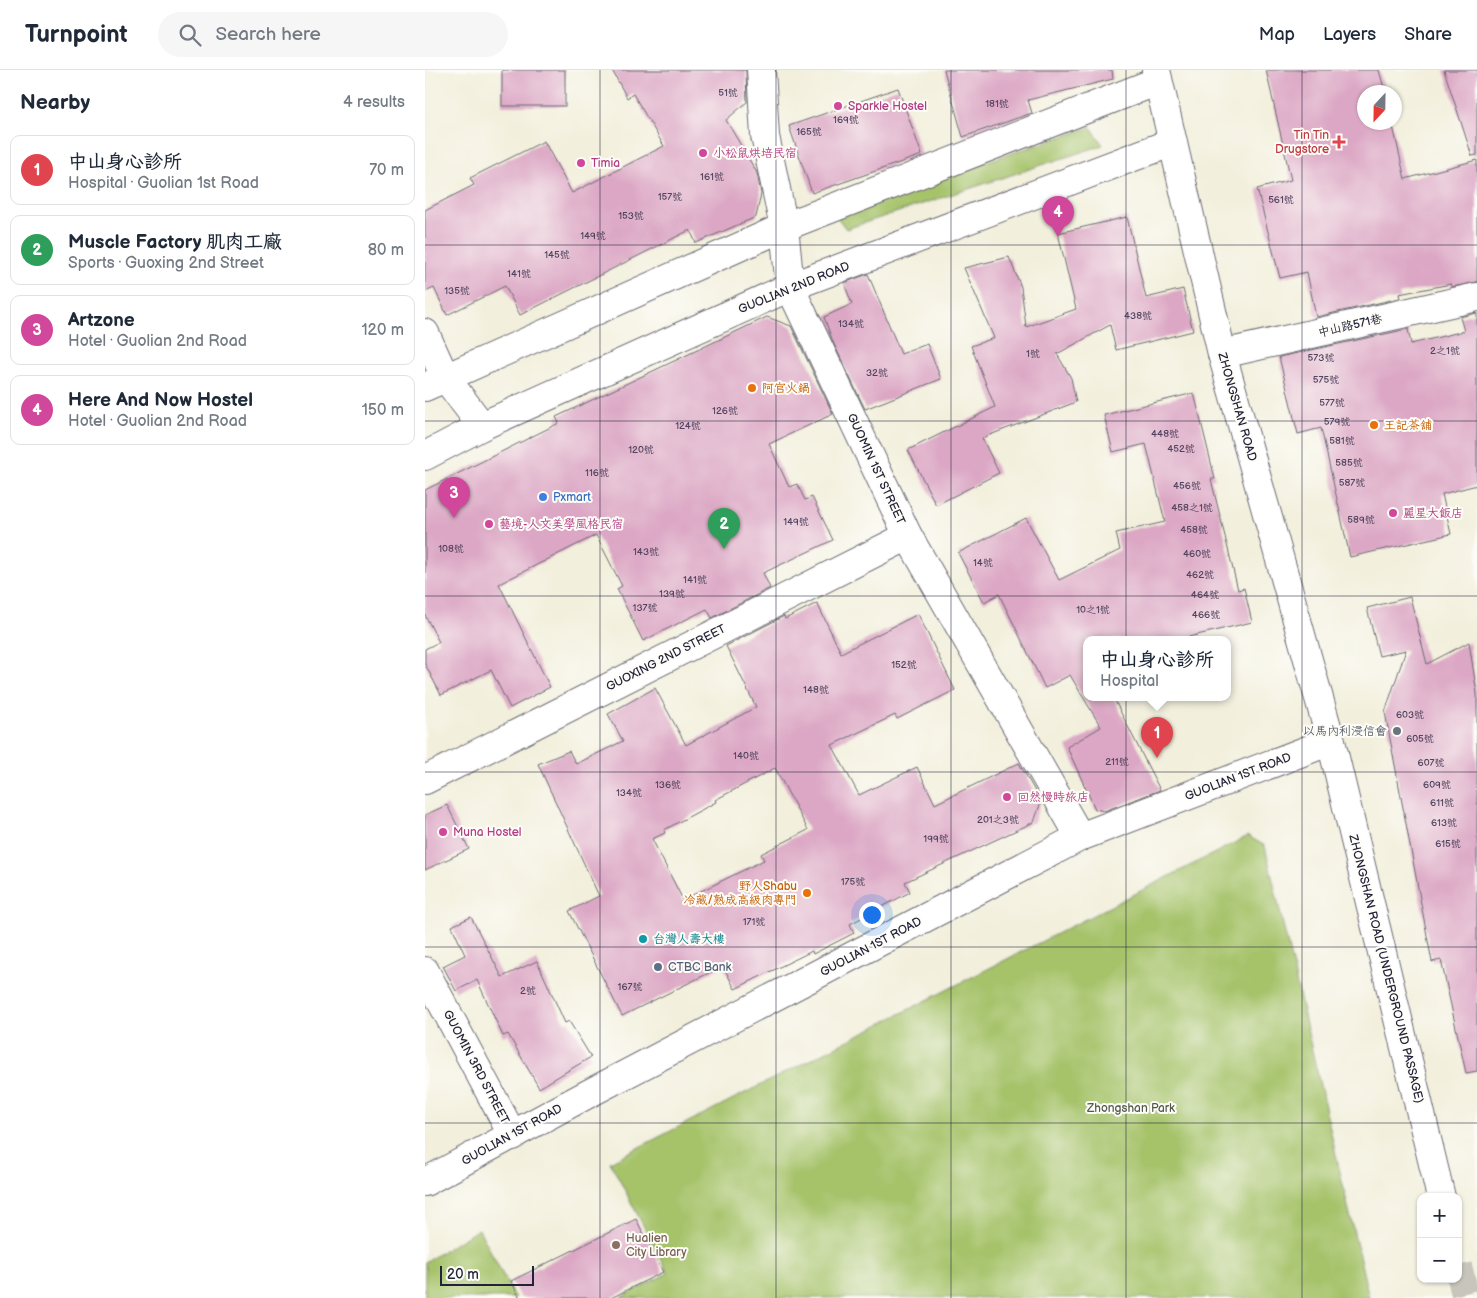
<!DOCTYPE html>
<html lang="en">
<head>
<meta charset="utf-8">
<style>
	:root { --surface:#fff; --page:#f6f6f7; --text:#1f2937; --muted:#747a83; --line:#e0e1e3; --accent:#ea580c }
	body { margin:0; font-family:"Balsamiq Sans","LXGW WenKai TC",sans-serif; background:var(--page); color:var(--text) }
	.controls { position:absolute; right:15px; bottom:15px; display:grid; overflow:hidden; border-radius:10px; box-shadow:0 1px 4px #0004 }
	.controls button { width:45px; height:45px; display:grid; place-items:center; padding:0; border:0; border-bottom:1px solid var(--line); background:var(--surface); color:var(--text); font:25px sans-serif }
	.compass { position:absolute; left:932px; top:15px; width:45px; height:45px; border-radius:50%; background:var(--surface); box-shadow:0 1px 4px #0004; rotate:202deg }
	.scale { position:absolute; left:15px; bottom:12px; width:94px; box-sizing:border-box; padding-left:5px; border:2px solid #22223b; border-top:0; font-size:14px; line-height:18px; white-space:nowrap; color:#22223b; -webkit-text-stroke:4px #fdfcf7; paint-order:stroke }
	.you { position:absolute; left:446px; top:844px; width:18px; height:18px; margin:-12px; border:4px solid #fff; border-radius:50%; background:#1a73e8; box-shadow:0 0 0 8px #1a73e833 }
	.badge { display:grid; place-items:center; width:32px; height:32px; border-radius:50%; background:var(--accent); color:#fff; font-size:16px; font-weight:700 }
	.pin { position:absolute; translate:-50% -41px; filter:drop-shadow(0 1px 2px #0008) }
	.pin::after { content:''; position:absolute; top:26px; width:18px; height:15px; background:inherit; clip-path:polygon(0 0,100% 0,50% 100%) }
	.popup { position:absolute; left:658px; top:566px; width:148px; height:65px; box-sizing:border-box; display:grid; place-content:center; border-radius:10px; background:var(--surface); filter:drop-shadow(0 1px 4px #0005); font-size:16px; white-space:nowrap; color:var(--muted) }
	.popup b { font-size:19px; color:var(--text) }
	.popup::after { content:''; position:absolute; left:50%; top:100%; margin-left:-10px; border:10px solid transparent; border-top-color:var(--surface) }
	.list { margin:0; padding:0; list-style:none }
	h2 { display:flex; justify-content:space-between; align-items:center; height:65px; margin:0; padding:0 20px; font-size:21px }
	h2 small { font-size:16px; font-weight:400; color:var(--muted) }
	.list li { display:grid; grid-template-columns:32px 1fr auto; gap:15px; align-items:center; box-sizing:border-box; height:70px; margin:0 10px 10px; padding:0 10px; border:1px solid var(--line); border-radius:10px }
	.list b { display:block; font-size:19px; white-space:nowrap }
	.list p { margin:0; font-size:16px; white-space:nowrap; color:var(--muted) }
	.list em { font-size:16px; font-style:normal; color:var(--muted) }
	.icon { flex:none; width:28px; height:28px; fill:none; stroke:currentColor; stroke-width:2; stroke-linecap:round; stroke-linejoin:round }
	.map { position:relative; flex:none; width:1052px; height:1228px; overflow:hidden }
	header { display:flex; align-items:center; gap:30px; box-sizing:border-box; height:70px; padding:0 25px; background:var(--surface); border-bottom:1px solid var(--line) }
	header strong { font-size:24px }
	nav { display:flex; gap:28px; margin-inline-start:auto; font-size:18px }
	.search { width:350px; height:45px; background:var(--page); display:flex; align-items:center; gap:12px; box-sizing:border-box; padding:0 18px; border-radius:28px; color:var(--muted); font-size:19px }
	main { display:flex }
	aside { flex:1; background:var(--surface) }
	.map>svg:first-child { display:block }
</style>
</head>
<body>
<header>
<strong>Turnpoint</strong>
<div class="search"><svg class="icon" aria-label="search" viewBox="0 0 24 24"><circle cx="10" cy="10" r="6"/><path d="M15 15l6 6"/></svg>Search here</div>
<nav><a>Map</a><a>Layers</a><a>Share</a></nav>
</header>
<main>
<aside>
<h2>Nearby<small>4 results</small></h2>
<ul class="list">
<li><span class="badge" style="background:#e0444e">1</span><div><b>中山身心診所</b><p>Hospital · Guolian 1st Road</p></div><em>70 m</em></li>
<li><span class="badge" style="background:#2e9e5b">2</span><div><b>Muscle Factory 肌肉工廠</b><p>Sports · Guoxing 2nd Street</p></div><em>80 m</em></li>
<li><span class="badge" style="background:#d1479c">3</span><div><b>Artzone</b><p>Hotel · Guolian 2nd Road</p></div><em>120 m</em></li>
<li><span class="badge" style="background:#d1479c">4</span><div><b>Here And Now Hostel</b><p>Hotel · Guolian 2nd Road</p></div><em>150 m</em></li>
</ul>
</aside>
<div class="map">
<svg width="1052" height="1228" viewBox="0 0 1052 1228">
	<rect width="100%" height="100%" fill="#fdfcf7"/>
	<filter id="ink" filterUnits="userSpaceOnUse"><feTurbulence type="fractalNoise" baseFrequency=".02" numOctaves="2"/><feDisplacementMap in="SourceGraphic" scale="10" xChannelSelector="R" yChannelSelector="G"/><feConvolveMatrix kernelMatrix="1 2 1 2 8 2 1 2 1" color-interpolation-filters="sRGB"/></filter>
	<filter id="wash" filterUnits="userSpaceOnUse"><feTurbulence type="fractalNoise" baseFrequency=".0096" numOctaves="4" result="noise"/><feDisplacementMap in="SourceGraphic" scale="20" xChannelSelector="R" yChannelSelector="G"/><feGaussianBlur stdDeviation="1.12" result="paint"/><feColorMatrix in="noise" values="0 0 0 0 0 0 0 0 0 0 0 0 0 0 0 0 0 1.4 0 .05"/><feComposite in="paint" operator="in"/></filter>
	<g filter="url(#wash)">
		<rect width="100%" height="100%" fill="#f2efdc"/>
		<!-- green -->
		<g fill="#a6c36b" stroke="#647253">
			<path d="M666,57l12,18 -257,84 -13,-17z"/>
			<path d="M823,766l17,10 104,452h-749l48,-25 -58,-111z"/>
			<path d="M54,1159l36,69h-90v-36z"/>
		</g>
		<g id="blocks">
			<!-- building -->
			<g fill="#dca7c5" fill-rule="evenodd">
				<rect x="77" y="0" width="63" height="36"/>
				<path d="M187,0h134l1,32 -21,18 31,53 4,21 -5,23 -60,26 -6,-13 -170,85 -15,-29 -58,29 -13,-27 -9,4v-82l49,-25 -4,-7 74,-37 28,52 92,-47 -31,-52 -6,4z"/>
				<path d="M519,0h168l1,9 -85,21 4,13 -69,24z"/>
				<path d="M841,0h113l6,22h-20v30h27l13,57 72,-19v122l-25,5 -1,-3 -52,10 1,4 -84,19 -9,-45 -27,6 -23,-89 34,-9z"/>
				<path d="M1019,0h33v85l-5,1z"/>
				<path d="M473,18l24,67 -110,38 -23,-67z"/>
				<path d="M702,147l19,81 37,-9 10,42 -77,19 -6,-25 -53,29 14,24 5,24 -94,36 17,35 -63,32 -28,-55 87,-43 -24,-61 23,-8 -30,-70 45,-11 12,30 5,40 50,-18 -18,-76z"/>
				<path d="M443,204l33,80 26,-10 14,35 -76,30 -32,-67 -9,-25 28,-13 -8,-21z"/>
				<path d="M1052,243v172l-35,9 9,40 -101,23 -29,-129 -23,6 -19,-77 129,-28 3,15 53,-13 -4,-14z"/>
				<path d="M342,247l24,9 42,88 -64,30 20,43 8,-3 8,16 7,-3 21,43 -70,33 7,15 -58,30 -5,-9 -64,32 -26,-52 5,-3 -26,-51 -97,49 51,103 -40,21 -19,-38 -50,25 -16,-31v-15l14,-7 -14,-27v-125l134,-67 -3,-6z"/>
				<path d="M769,323l21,86h-4l27,111 6,-2 8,34 -72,17h-93v58h26l47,93 -56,21 -9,-2 -28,-62 34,-20 -31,-52 -25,13 -46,-94 -15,8 -26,-49 68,-35 33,62 61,-30 -4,-17 49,-11 -19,-78 -33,8 -9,-37z"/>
				<path d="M985,527l17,67 42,-22 8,52v377l-11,2 -25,-113 -9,2 -47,-250 21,-62 -27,6 -12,-48z"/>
				<path d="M392,533l24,50 77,-39 37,76 -58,29 -2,-4 -63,30 27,50 58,-28 18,37 84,-41 22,39 -7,20 -129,60 5,10 -60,32 4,9 -41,21 -1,-3 -77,38 -12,-23 -101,50 -53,-105 30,-15 -61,-132 31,-13 7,13 47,-23 -15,-27 47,-26 31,57 70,-38 -30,-61 58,-30 1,3zM350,698l33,62 -47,24 3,6 -81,40 -31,-61 13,-6 -1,-3 52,-28 -1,-2z"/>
				<path d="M22,735l22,44 -44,21v-55z"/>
				<path d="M46,847l31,60 35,-16 28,62 4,-2 22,36 -52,31 -31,-54 -5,2 -26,-56 -21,11 -13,-25 22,-11 -13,-29z"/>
				<path d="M211,1149l27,53 -52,26h-91l-9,-17z"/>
			</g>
		</g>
	</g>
	<g filter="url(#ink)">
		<use href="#blocks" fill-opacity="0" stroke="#6b6a73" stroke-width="1"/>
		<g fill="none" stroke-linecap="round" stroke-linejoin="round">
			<!-- secondary-tunnel -->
			<path stroke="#c8c6bc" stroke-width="28" stroke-dasharray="28 14" stroke-linecap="butt" d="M1033,1196l8,32"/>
			<!-- street casing -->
			<g stroke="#6b6a73" stroke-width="30">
				<g id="street">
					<path d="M336,0l4,66 19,91 6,60 118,249 172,301"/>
					<path d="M0,263l20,44 37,49"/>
					<path d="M797,284l255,-57"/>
					<path d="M0,317l359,-160 374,-146"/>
					<path d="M0,386l57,-30 308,-139 383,-145"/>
					<path d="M0,710l483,-244"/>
					<path d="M0,901l88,165"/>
				</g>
			</g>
			<!-- secondary casing -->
			<g stroke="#6b6a73" stroke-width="30">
				<g id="secondary">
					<path d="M731,0l66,284 109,387 110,456"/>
					<path d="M0,1112l161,-87 494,-258 251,-96"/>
				</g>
			</g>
			<!-- street -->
			<use href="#street" stroke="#fff" stroke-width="28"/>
			<!-- secondary -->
			<use href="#secondary" stroke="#fff" stroke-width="28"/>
		</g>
	</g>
	<!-- grid -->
	<path fill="none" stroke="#22223b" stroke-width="1" stroke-opacity="0.55" d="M175,0v1228M351,0v1228M526,0v1228M701,0v1228M877,0v1228M0,175h1052M0,351h1052M0,526h1052M0,702h1052M0,877h1052M0,1053h1052"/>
	<!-- markers -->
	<g fill="#d1479c" stroke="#fdfcf7" stroke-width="2">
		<circle cx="413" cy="36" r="5"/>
		<circle cx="278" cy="83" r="5"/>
		<circle cx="156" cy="93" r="5"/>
		<circle cx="968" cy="443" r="5"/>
		<circle cx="64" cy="454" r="5"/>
		<circle cx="582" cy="727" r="5"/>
		<circle cx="18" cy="762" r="5"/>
	</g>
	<path fill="#e0444e" stroke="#fdfcf7" stroke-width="2" d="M911.5 64.5h5v5h5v5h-5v5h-5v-5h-5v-5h5z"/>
	<g fill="#e8710a" stroke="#fdfcf7" stroke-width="2">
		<circle cx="327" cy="318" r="5"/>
		<circle cx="949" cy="355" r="5"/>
		<circle cx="382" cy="823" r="5"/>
	</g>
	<circle fill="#3f7fe0" stroke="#fdfcf7" stroke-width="2" cx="118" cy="427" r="5"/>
	<circle fill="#6b7280" stroke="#fdfcf7" stroke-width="2" cx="972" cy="661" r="5"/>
	<circle fill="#0f9aa8" stroke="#fdfcf7" stroke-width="2" cx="218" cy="869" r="5"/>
	<circle fill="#5c6f8a" stroke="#fdfcf7" stroke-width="2" cx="233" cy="897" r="5"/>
	<circle fill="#8d6e63" stroke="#fdfcf7" stroke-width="2" cx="191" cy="1175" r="5"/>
	<g text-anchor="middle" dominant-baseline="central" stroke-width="4" stroke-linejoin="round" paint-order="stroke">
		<!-- number labels -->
		<g font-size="10" fill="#50435e">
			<text x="303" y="23">51號</text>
			<text x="572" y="34">181號</text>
			<text x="421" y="50">169號</text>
			<text x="384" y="62">165號</text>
			<text x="287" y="107">161號</text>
			<text x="245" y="127">157號</text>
			<text x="856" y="130">561號</text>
			<text x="206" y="146">153號</text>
			<text x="168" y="166">149號</text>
			<text x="132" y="185">145號</text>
			<text x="94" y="204">141號</text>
			<text x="32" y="221">135號</text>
			<text x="713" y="246">438號</text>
			<text x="426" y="254">134號</text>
			<text x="1020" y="281">2之1號</text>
			<text x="608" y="284">1號</text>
			<text x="896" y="288">573號</text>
			<text x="452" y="303">32號</text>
			<text x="901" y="310">575號</text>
			<text x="907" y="333">577號</text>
			<text x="300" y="341">126號</text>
			<text x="912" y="352">579號</text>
			<text x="263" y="356">124號</text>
			<text x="740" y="364">448號</text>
			<text x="917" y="371">581號</text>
			<text x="756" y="379">452號</text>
			<text x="216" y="380">120號</text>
			<text x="924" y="393">585號</text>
			<text x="172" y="403">116號</text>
			<text x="927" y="413">587號</text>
			<text x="762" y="416">456號</text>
			<text x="767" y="438">458之1號</text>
			<text x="936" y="450">589號</text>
			<text x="371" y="452">149號</text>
			<text x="769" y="460">458號</text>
			<text x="26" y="479">108號</text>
			<text x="221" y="482">143號</text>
			<text x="772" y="484">460號</text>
			<text x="558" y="493">14號</text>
			<text x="775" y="505">462號</text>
			<text x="270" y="510">141號</text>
			<text x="247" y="524">139號</text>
			<text x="780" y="525">464號</text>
			<text x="220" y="538">137號</text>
			<text x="668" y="540">10之1號</text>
			<text x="781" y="545">466號</text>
			<text x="479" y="595">152號</text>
			<text x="391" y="620">148號</text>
			<text x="985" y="645">603號</text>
			<text x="995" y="669">605號</text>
			<text x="321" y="686">140號</text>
			<text x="692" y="692">211號</text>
			<text x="1006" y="693">607號</text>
			<text x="243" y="715">136號</text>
			<text x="1012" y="715">609號</text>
			<text x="204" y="723">134號</text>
			<text x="1017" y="733">611號</text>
			<text x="573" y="750">201之3號</text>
			<text x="1019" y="753">613號</text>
			<text x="511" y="769">199號</text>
			<text x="1023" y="774">615號</text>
			<text x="428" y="812">175號</text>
			<text x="329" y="852">171號</text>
			<text x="205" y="917">167號</text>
			<text x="103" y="921">2號</text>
		</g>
		<!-- hotel labels -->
		<g font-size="12" fill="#b23c85" stroke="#fdfcf7" text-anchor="start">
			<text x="423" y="36">Sparkle Hostel</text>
			<text x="288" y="83">小松鼠烘培民宿</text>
			<text x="166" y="93">Timia</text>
			<text x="978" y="443">麗星大飯店</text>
			<text x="74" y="454">藝境-人文美學風格民宿</text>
			<text x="592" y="727">回然慢時旅店</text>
			<text x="28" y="762">Muna Hostel</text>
		</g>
		<!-- health labels -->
		<g font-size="12" fill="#be3a42" stroke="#fdfcf7" text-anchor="end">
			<text x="904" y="65">Tin Tin<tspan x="904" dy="14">Drugstore</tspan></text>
		</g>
		<!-- street labels -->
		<g font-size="12" fill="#22223b" stroke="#fdfcf7">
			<text transform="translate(369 218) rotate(-22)">GUOLIAN 2ND ROAD</text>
			<text transform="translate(925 256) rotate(-13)">中山路571巷</text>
			<text transform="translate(812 337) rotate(74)">ZHONGSHAN ROAD</text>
			<text transform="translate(451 399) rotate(65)">GUOMIN 1ST STREET</text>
			<text transform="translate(241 588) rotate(-27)">GUOXING 2ND STREET</text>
			<text transform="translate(813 707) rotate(-21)">GUOLIAN 1ST ROAD</text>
			<text transform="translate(446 877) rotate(-28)">GUOLIAN 1ST ROAD</text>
			<text transform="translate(961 899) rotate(76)">ZHONGSHAN ROAD (UNDERGROUND PASSAGE)</text>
			<text transform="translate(51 997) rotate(62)">GUOMIN 3RD STREET</text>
			<text transform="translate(87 1065) rotate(-29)">GUOLIAN 1ST ROAD</text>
		</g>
		<!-- food labels -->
		<g font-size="12" fill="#c56008" stroke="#fdfcf7" text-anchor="start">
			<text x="337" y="318">阿官火鍋</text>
			<text x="959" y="355">王記茶舖</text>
			<text x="372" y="816" text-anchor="end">野人Shabu<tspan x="372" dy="14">冷藏/熟成高級肉專門</tspan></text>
		</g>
		<!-- shop labels -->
		<g font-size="12" fill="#366cbe" stroke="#fdfcf7" text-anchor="start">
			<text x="128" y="427">Pxmart</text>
		</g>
		<!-- worship labels -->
		<g font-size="12" fill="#5b616d" stroke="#fdfcf7" text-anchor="end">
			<text x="962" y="661">以馬內利浸信會</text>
		</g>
		<!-- culture labels -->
		<g font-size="12" fill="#0d838f" stroke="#fdfcf7" text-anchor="start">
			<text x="228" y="869">台灣人壽大樓</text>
		</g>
		<!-- service labels -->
		<g font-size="12" fill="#4e5e75" stroke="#fdfcf7" text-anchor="start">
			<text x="243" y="897">CTBC Bank</text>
		</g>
		<!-- park labels -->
		<g font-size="12" fill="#505a4c" stroke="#fdfcf7">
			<text x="706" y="1038">Zhongshan Park</text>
		</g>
		<!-- education labels -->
		<g font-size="12" fill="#785e54" stroke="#fdfcf7" text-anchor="start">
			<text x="201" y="1168">Hualien<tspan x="201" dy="14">City Library</tspan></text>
		</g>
	</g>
</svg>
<div class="controls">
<button>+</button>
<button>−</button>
</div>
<svg class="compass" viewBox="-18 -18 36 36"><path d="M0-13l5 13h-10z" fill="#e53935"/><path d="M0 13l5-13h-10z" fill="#747a83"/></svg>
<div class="scale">20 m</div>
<div class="you"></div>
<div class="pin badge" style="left:732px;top:688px;background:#e0444e">1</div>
<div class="popup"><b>中山身心診所</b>Hospital</div>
<div class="pin badge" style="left:299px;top:479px;background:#2e9e5b">2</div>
<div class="pin badge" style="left:29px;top:448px;background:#d1479c">3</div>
<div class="pin badge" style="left:633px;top:167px;background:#d1479c">4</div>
</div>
</main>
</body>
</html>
